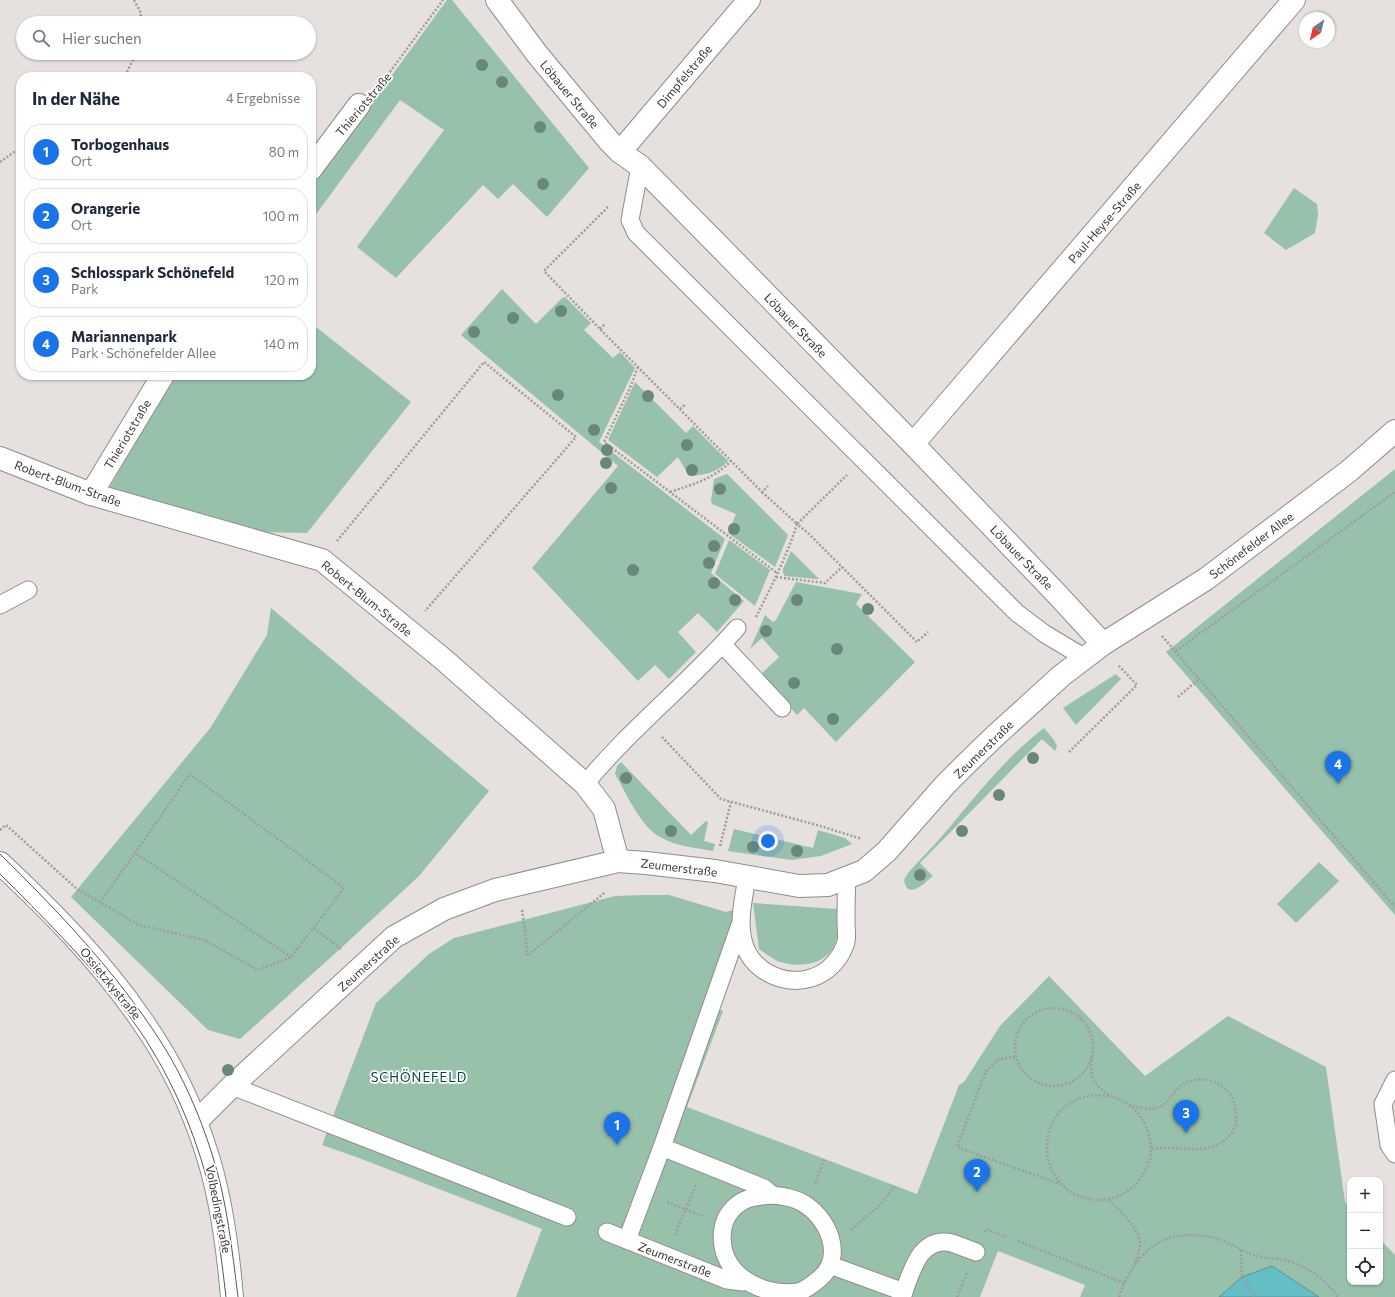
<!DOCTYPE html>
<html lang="de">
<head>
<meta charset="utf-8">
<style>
	:root { --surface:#fff; --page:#f2f2f3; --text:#1f2937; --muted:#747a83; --line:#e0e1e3; --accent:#1a73e8 }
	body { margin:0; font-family:Commissioner,sans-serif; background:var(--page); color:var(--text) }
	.controls { position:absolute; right:12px; bottom:12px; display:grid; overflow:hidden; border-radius:8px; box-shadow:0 1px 3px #0004 }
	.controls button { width:36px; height:36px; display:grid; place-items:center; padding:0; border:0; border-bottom:1px solid var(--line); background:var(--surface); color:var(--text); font:20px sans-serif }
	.compass { position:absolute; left:1299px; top:12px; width:36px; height:36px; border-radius:50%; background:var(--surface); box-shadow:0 1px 3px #0004; rotate:215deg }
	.you { position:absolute; left:768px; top:841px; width:14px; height:14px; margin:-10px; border:3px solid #fff; border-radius:50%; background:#1a73e8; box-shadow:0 0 0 6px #1a73e833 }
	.badge { display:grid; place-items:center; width:26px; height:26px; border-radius:50%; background:var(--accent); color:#fff; font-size:13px; font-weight:700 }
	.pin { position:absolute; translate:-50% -33px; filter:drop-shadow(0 1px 2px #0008) }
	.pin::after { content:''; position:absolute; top:21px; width:14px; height:12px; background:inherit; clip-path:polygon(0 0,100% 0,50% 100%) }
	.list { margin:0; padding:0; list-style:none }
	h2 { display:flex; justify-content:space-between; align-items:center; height:52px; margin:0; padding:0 16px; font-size:17px }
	h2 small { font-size:13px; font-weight:400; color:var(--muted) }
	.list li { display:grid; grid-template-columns:26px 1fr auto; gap:12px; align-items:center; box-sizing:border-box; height:56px; margin:0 8px 8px; padding:0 8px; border:1px solid var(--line); border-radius:16px }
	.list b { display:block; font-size:15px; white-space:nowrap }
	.list p { margin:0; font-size:13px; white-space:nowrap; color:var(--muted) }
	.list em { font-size:13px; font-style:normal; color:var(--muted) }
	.icon { flex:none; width:22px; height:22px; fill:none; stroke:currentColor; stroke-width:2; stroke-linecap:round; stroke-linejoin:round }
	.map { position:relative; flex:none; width:1395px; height:1297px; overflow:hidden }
	.search { position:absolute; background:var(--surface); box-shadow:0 1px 3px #0004; left:16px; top:16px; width:300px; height:44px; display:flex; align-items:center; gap:10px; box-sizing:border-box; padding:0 14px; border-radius:22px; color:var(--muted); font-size:15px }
	.panel { position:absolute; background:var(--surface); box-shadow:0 1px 3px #0004; left:16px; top:72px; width:300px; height:308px; border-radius:16px }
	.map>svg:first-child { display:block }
</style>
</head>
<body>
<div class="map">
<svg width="1395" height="1297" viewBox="0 0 1395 1297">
	<rect width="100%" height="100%" fill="#e6e0de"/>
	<!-- green -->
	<g fill="#97c1ab">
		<path d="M447,0h5l137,168 -42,49 -34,-33 -15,15 -15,-14 -87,93 -39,-31 87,-117 -44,-30 -89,121v-35z"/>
		<path d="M1294,188l23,16 1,11 -3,18 -29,17 -22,-17z"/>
		<path d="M502,289l34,35 26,-26 3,-1 26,26 -7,7 29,28 7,-6 15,16 -36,74 126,97 -14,34 33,28 -27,31 -19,-19 -20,19 18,20 -27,27 -14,-14 -17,16 -106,-113 86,-102 -157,-131z"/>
		<path d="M311,323l100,79 -104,131 -49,-1 -149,-44 66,-113h136z"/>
		<path d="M635,382l51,51 7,-7 35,35c-11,12 -24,14 -39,15l-11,-19 -21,20 -49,-37z"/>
		<path d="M1395,469v446l-229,-263z"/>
		<path d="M727,474l61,61 -13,32 -47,-34 8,-19 -24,-10 -1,-4 3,-21z"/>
		<path d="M729,540l41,30 -15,36 -40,-32z"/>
		<path d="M791,551l28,28h-3l-31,-3 -2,-3v-4z"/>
		<path d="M796,582l66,12 -6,10 59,58 -79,80 -32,-34 -7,7 -37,-40 19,-18 -17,-19 -12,11 15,-34 8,7 3,-2z"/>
		<path d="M271,608l218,183 -70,85 -79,73 -100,90 -32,-9 -137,-133 140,-170 56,-92z"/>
		<path d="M1116,674l5,5 -45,46 -13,-17z"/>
		<path d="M1044,728l10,12 3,6 -2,5 -13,-12 -122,124 13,13c-9,7 -25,25 -29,4l4,-7c11,-13 24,-25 35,-38 32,-38 62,-77 101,-107z"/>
		<path d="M621,762l70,73 15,-14 2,1 -4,19 11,3 -2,7c-16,-3 -38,-5 -51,-13 -22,-11 -35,-44 -47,-64l2,-8z"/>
		<path d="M734,829l79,19 5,-18 27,8 7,6 -31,12 -30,4 -63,-9z"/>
		<path d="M1319,862l20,19 -43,42 -19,-19z"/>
		<path d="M643,895h26l57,17 26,-8 -36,104 7,3 -36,96 230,87 42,-109 5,-3 36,-56 49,-50 96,100 83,-60 98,51 19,135 5,5v75h30v-43l15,16v42h-315l5,-12 -87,-34 -18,46h-464l26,-68 -183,-71 -37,-13 54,-142 53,-49 25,-16 161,-42z"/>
		<path d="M753,903l84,6c0,9 2,20 0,28 -5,28 -37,32 -60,24 -6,-3 -12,-8 -18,-12z"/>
	</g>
	<!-- water -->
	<path fill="#65bdc6" stroke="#58959b" d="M1272,1266l47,31h-100l23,-20z"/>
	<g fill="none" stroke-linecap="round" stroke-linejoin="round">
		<!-- lane casing -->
		<g stroke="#928c8a" stroke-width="19">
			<g id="lane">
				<path d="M640,166l-10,54 6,13 381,380 28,21 40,24"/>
				<path d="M0,605l28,-15"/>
				<path d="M723,645l59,63"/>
				<path d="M585,784c46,-56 104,-101 152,-156"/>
				<path d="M747,877c-3,20 -9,43 -4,63 2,9 7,18 13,24 29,28 75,19 89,-19 3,-6 1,-15 1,-21 0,-15 0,-30 1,-46"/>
				<path d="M1395,1080l-12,24 6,41 6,9"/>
				<path d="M232,1086l335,131"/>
				<path d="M662,1147l78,-222"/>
				<path d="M772,1195c9,1 20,2 29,7 27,14 45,55 18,77 -6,5 -13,11 -21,13 -41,5 -82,-21 -75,-64 2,-12 11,-23 22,-28 9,-4 18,-4 27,-5z"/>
				<path d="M607,1232l120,48 16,2"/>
				<path d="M627,1240l35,-93 102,41 8,7"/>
				<path d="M830,1265l74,27"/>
				<path d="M902,1297c9,-23 17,-62 50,-54 8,3 16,6 24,9"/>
			</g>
		</g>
		<!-- street casing -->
		<g stroke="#928c8a" stroke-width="24">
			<g id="street">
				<path d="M497,0l40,54 73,88 10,10 20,14 76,77 197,201 142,148 48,52"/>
				<path d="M620,152l129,-152"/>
				<path d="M311,169l48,-64"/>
				<path d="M913,444l381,-444"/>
				<path d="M0,458l91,36 231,66 121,99 142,125 19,25 14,52"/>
				<path d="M91,494l72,-119"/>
			</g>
		</g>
		<!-- secondary casing -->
		<g stroke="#928c8a" stroke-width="24">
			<g id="secondary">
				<path d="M0,863c50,47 101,98 140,155 30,42 53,90 68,139 14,45 20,93 24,140"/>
				<path d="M196,1122l36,-36 162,-149 50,-28 51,-19 123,-29 28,2 69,8 84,15 29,-1 36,-14 23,-20 58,-66 22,-22 28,-27 66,-60 42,-32 103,-65 143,-108 46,-40"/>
			</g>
		</g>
		<!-- path -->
		<g stroke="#a19c9b" stroke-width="2.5" stroke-dasharray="2 2" stroke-linecap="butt">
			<path d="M134,0l7,13 -1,10"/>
			<path d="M121,77l5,-3 10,-21"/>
			<path d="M378,88l65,-88"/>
			<path d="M0,162l21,-15"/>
			<path d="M608,207l-64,64 56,58 162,163 6,-6"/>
			<path d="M600,329l5,-5"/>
			<path d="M638,367l-9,23 -25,52 173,131"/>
			<path d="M680,409l6,-5"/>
			<path d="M670,492c24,-8 43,-13 61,-31"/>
			<path d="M762,492l35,32 50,-49"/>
			<path d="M337,541l147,-179 92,75 -151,174"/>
			<path d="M776,577l49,6 17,-16"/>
			<path d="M756,617c15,-30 31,-61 41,-93l11,9 109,109 11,-10"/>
			<path d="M1162,636l233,271"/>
			<path d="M1176,651l219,-159"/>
			<path d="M1178,697l21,-18"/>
			<path d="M662,737l59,62 96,26 45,14"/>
			<path d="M1069,752l68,-67 -19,-20"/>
			<path d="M0,830l6,-5 71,64 62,36 65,15 54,30 33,-13 53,-69 -154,-114 -55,79 156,104"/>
			<path d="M720,846l11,-44"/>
			<path d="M100,902l35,-49"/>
			<path d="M522,910l3,19 2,27 76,-62 2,-3"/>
			<path d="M314,928l28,22"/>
			<circle cx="1054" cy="1047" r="39"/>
			<path d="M1092,1056c-1,11 -2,21 5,29 8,10 21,13 31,19 19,13 28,41 20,62 -2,4 -5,8 -7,11 -8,14 -25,22 -40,23 -68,0 -74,-98 -6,-105 5,0 12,1 18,2"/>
			<path d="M1015,1057l-16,2 -13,12 -29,76 103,37"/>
			<path d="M1129,1105c9,2 20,6 30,2 9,-3 13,-13 19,-19 14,-12 34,-11 48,1 9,9 11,21 10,34 -1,5 -5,12 -9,15 -21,20 -49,6 -76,11"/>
			<path d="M815,1184l9,-25"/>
			<path d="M1109,1200c10,10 32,29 31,45 -1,6 -3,13 -5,18"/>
			<path d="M667,1202l36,14"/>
			<path d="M851,1230l28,-24 16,-20"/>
			<path d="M984,1232l2,-3 20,8"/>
			<path d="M675,1235l21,-51"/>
			<path d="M1018,1241l106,42"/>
			<path d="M1241,1250l1,27 13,20"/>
			<path d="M957,1297l10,-24"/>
			<path d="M1119,1297c14,-40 39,-68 84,-61 5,1 11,1 15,3 15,5 27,14 42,18 6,1 12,1 18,2 27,5 44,17 60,38"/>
		</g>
		<!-- lane -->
		<use href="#lane" stroke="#fff" stroke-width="17"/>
		<!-- street -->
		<use href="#street" stroke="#fff" stroke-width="22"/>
		<!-- secondary -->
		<use href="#secondary" stroke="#fff" stroke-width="22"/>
		<!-- tram -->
		<g stroke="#5a5756" stroke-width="1">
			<path d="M0,854c59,58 116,118 161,188 22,34 39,74 51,112 15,46 20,96 26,143"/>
			<path d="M0,874c42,42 84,84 121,131 11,15 22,29 31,45 27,44 47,95 59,145 7,34 11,68 15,102"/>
		</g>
	</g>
	<!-- trees -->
	<g fill="#69877a">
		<circle cx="482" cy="65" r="6"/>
		<circle cx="502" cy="82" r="6"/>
		<circle cx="540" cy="127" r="6"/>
		<circle cx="543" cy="184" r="6"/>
		<circle cx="561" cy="311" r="6"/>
		<circle cx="513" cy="318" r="6"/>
		<circle cx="474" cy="332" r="6"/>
		<circle cx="558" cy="395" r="6"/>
		<circle cx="648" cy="396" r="6"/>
		<circle cx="594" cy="430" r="6"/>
		<circle cx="687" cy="445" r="6"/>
		<circle cx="607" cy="450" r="6"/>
		<circle cx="606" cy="463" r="6"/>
		<circle cx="692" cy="470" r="6"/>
		<circle cx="611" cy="488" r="6"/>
		<circle cx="720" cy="489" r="6"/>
		<circle cx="734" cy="529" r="6"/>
		<circle cx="714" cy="546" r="6"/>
		<circle cx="709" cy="563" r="6"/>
		<circle cx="633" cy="570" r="6"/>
		<circle cx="714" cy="583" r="6"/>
		<circle cx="735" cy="600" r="6"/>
		<circle cx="797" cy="600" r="6"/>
		<circle cx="868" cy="609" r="6"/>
		<circle cx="766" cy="631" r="6"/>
		<circle cx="837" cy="649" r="6"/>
		<circle cx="794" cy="683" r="6"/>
		<circle cx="833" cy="719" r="6"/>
		<circle cx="1033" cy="758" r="6"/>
		<circle cx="626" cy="778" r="6"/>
		<circle cx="999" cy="795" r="6"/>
		<circle cx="671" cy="831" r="6"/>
		<circle cx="962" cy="831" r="6"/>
		<circle cx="753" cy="847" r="6"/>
		<circle cx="797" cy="851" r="6"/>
		<circle cx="920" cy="875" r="6"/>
		<circle cx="228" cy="1070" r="6"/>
	</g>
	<g text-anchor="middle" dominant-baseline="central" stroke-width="3.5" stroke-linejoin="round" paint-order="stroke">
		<!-- street labels -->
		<g font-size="12" fill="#3b3938" stroke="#fff">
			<text transform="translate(684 76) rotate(-50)">Dimpfelstraße</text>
			<text transform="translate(570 94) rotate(50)">Löbauer Straße</text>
			<text transform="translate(363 104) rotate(-50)">Thieriotstraße</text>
			<text transform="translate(1104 222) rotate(-49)">Paul-Heyse-Straße</text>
			<text transform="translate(796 325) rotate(46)">Löbauer Straße</text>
			<text transform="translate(127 434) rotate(-59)">Thieriotstraße</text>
			<text transform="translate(68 483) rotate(20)">Robert-Blum-Straße</text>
			<text transform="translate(1251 545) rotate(-37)">Schönefelder Allee</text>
			<text transform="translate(1022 557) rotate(46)">Löbauer Straße</text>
			<text transform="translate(367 598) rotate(39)">Robert-Blum-Straße</text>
			<text transform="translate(983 749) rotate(-44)">Zeumerstraße</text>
			<text transform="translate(679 867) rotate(7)">Zeumerstraße</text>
			<text transform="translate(368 963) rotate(-42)">Zeumerstraße</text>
			<text transform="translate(111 983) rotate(51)">Ossietzkystraße</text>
			<text transform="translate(219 1209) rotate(79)">Volbedingstraße</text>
			<text transform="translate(675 1259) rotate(21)">Zeumerstraße</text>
		</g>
		<!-- neighbourhood labels -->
		<g font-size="13" letter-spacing="1" fill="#08463e" stroke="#fff">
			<text x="419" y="1077">SCHÖNEFELD</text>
		</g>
	</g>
</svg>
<div class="controls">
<button>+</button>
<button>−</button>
<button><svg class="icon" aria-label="locate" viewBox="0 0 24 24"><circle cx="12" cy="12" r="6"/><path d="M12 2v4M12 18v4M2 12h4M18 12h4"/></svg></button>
</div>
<svg class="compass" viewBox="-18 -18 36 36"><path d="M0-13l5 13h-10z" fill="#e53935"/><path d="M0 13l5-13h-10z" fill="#747a83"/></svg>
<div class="you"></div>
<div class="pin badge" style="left:617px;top:1145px">1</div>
<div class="pin badge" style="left:977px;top:1192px">2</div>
<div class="pin badge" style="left:1186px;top:1133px">3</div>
<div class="pin badge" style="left:1338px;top:784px">4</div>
<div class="search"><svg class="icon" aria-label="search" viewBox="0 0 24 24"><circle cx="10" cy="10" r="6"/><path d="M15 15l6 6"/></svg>Hier suchen</div>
<section class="panel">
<h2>In der Nähe<small>4 Ergebnisse</small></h2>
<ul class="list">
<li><span class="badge">1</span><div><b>Torbogenhaus</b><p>Ort</p></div><em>80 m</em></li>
<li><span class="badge">2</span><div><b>Orangerie</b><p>Ort</p></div><em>100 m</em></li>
<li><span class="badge">3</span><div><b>Schlosspark Schönefeld</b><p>Park</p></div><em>120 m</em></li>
<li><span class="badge">4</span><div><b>Mariannenpark</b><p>Park · Schönefelder Allee</p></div><em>140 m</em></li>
</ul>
</section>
</div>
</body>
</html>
